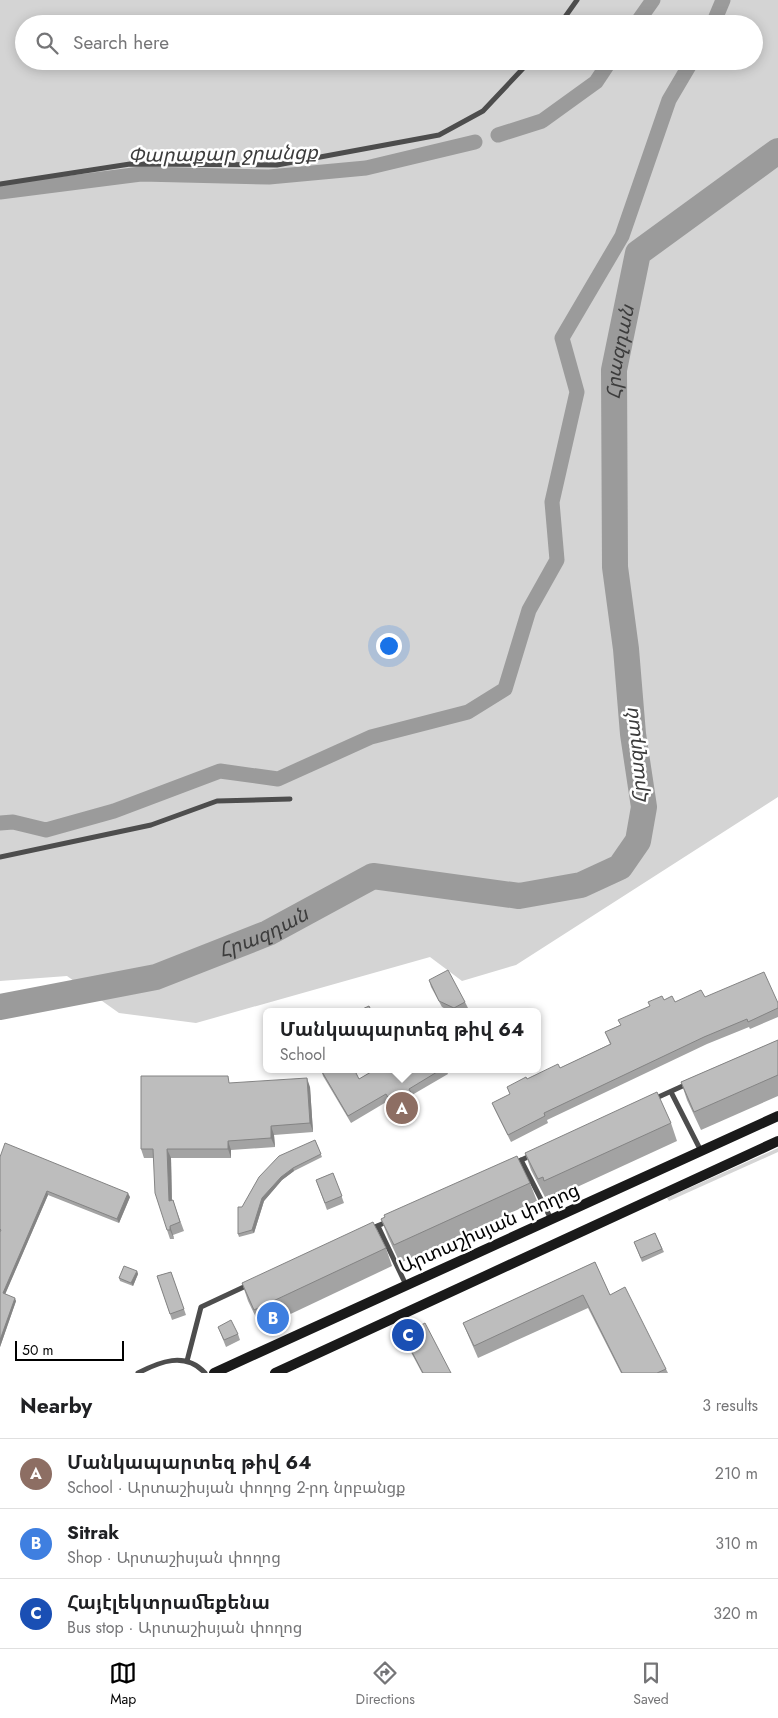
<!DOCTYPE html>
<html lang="en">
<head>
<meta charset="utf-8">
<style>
	:root { --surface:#fff; --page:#f6f6f6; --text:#202124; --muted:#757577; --line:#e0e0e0; --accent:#000 }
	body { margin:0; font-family:Jost,"Noto Sans Armenian",sans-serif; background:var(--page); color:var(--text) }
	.scale { position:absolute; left:15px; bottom:12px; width:109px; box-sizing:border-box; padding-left:5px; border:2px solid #000; border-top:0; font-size:14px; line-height:18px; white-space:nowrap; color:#000; -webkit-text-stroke:4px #fff; paint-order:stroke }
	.you { position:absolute; left:388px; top:645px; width:18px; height:18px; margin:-12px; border:4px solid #fff; border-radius:50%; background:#1a73e8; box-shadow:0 0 0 8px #1a73e833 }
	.badge { display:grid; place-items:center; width:32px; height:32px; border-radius:50%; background:var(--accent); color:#fff; font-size:16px; font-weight:700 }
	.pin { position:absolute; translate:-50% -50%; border:2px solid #fff; box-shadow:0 1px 5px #0006 }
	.popup { position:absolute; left:263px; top:1008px; width:278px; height:65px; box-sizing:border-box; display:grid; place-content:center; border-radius:8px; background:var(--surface); filter:drop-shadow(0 1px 4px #0005); font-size:16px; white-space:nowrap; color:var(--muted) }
	.popup b { font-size:19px; color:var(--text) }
	.popup::after { content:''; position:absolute; left:50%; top:100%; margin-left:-10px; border:10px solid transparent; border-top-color:var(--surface) }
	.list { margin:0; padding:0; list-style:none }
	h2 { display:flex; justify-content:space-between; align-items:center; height:65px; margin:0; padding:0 20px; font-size:21px }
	h2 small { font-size:16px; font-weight:400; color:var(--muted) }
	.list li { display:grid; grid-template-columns:32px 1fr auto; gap:15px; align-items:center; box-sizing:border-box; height:70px; padding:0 20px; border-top:1px solid var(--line) }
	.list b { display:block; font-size:19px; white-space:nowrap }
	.list p { margin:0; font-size:16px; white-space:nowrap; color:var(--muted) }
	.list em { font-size:16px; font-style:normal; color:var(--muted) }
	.icon { flex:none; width:28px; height:28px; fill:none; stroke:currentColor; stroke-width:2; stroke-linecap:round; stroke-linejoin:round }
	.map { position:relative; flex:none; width:778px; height:1373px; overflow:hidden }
	.search { position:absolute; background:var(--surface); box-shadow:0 2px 12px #0003; left:15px; right:15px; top:15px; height:55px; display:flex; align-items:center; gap:12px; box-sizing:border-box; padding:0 18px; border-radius:28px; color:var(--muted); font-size:19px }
	.sheet { height:275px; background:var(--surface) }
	nav { display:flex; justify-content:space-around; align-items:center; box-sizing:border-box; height:70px; border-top:1px solid var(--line); background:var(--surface); font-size:14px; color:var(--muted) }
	nav a { display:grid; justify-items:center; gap:2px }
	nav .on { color:var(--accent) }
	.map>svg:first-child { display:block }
</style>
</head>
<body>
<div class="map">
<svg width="778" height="1373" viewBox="0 0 778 1373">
	<rect width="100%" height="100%" fill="#fff"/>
	<!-- green -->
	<g fill="#d4d4d4" fill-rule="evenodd">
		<path d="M0,0h778v797l-262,168 -54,16 -32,-24 -234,66 -77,-10 -52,-37 -67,5zM24,24h730v37h-730z"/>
		<path d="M778,1148v4l-109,49 -2,-3z"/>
	</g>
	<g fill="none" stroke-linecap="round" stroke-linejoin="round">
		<!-- canal -->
		<g stroke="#9b9b9b" stroke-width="15">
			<path d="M636,24l17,-24"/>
			<path d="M713,24l10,-24"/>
			<path d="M498,135l44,-14 54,-39 14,-21"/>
			<path d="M0,192l141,-18 128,3 97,-9 109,-26"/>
			<path d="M0,823l13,-1 33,8 68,-19 106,-40 58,8 93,-42 97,-25 37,-23 24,-79 28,-50 -5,-58 25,-110 -15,-54 60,-102 47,-136 23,-39"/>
		</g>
		<!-- river -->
		<path stroke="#9b9b9b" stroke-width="26" id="s1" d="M0,1007l156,-30 112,-44 105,-57 146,20 62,-11 39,-18 18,-26 6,-34 -11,-73 -7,-85 -11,-82 -1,-197 24,-117 140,-102"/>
		<!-- minor -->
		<g stroke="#4d4d4d" stroke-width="5">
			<path d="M560,24l17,-24"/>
			<path d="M0,184l130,-20 147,1 162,-30 44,-24 47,-50"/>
			<path d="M0,857l151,-32 66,-24 73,-2"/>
			<path d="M671,1092l30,59"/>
			<path d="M654,1099l33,-15"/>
			<path d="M521,1160l30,59"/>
			<path d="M515,1163l17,-8"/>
			<path d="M378,1226l28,59"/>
			<path d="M370,1229l19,-8"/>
			<path d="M187,1361l14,-54 47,-22"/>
			<path d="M138,1373c21,-11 47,-22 67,0"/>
		</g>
		<!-- secondary -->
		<g stroke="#1a1a1a" stroke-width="10">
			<path d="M214,1373l564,-257"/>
			<path d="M275,1373l503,-232"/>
		</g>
	</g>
	<!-- wall -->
	<g fill="#a3a3a3">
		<path d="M429,980l36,22 3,6 -7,4h-10l-9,-5 -11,-20z"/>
		<path d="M705,997l73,6v14l-28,12 -1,-2 -42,17 -160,76 1,3 -37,19 -16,-32 -3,-7 18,-9 -3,-7 53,-19 50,-24 -5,-12 15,-7 44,-25 11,2z"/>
		<path d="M778,1040v56l-77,34 -14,-30 -6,-18z"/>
		<path d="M274,1069h16l-15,4z"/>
		<path d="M376,1069h70l2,5 -36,21 4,8 -20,12 -8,-14 -37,22 -28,-47 -2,-6 38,9z"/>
		<path d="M230,1083l80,4 3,45 -39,3 1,12 -44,3v8h-60l1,42h1l3,9 8,22 -11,4 1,4h-4l-3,-9 -13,-72h-10l-3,-9z"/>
		<path d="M671,1123l6,18 -126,58 -2,-4 -4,2 -14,-27 -6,-17z"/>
		<path d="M315,1140l7,17 -28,14 -12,9 -18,21 -10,32 -15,4 -1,-3 4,-27z"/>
		<path d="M0,1157l130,40 -11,26 -71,-28 -43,99 11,7 -16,46z"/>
		<path d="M333,1173l11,30 -17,7 -11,-30z"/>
		<path d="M530,1183l7,18 -137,62 -12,-26 -7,-18z"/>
		<path d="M655,1233l9,19 -22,10 -8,-20z"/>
		<path d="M386,1248l6,18 -131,62 -13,-27 -6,-18z"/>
		<path d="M595,1262l15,33 56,74 2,4h-47l-33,-65 -110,50 -10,-23 -5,-12z"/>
		<path d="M137,1271l1,3 -5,12 -13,-5 -1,-3z"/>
		<path d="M171,1272l15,43 -14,5 -15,-44z"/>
		<path d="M218,1327l20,7 2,6 -14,7z"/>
		<path d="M403,1335l48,38h-29l-17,-32z"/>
	</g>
	<!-- shaded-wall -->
	<g fill="#848484">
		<path d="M307,1078l3,9 3,45 -3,-9z"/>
		<path d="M271,1126l3,9 1,12 -4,-9z"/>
		<path d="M228,1141l3,9v8l-3,-9z"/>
		<path d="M167,1149l4,9 1,52 -3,-9z"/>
		<path d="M293,1168l1,3 -12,9 -18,21 -10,32 -2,-3 10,-32 19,-21z"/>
		<path d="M47,1191l1,4 -44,102 -1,-4z"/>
		<path d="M128,1193l2,4 -11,26 -2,-4z"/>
		<path d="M170,1226l3,9 1,4 -4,-9z"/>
		<path d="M137,1271l1,3 -5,12 -2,-3z"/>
		<path d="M15,1298l1,3 -16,46v-7z"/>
	</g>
	<!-- building -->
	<g fill="#bdbdbd" stroke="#848484">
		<path d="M448,970l17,32 -11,6 -15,-7 -10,-21z"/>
		<path d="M764,972l14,31v5l-30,14 -1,-3 -43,18 -160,76 1,3 -37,19 -16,-32 18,-9 -3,-7 19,-10 1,2 31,-15 2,4 51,-24 -6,-12 16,-7 -3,-5 32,-14 -2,-4 14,-6 2,4 8,-4 3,6 26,-12 4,7z"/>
		<path d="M369,1006l3,6h-16z"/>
		<path d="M778,1040v35l-84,37 -13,-30z"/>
		<path d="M322,1069h32l5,10 17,-10h66l-33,20 4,8 -19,11 -8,-14 -38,22 -27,-46z"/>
		<path d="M141,1076h87l1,7 78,-5 3,45 -39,3v12l-43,3v8h-61l2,52 4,-1 7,22 -10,4v4h-3l-12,-37 -2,-44h-12z"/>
		<path d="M657,1092l14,31 -127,58 -1,-4 -5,2 -13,-26z"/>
		<path d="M315,1140l6,14 -28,14 -12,9 -19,21 -10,32 -14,4v-27h4l17,-30 20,-21z"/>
		<path d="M5,1143l123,50 -11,26 -70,-28 -44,102 12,5 -15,42v-108l1,-2 -1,-1v-72z"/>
		<path d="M517,1156l13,27 -136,62 -13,-26 4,-2 -1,-2z"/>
		<path d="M333,1173l9,23 -17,7 -9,-23z"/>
		<path d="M373,1222l13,26 -132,62 -12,-27z"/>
		<path d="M655,1233l7,16 -21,9 -7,-16z"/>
		<path d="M595,1262l15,33 15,-8 41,82 -9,4h-35l-39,-78 -109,51 -11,-23z"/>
		<path d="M124,1266l13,5 -6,12 -12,-5z"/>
		<path d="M171,1272l13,37 -14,5 -13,-38z"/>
		<path d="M231,1320l7,14 -14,6 -6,-13z"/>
		<path d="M425,1323l26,50h-28l-20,-38z"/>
	</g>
	<g text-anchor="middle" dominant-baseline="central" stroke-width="5" stroke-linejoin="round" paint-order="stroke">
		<!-- street labels -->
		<g font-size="19" fill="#000" stroke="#fff">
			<text transform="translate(489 1228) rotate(-24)">Արտաշիսյան փողոց</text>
		</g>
		<!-- water labels -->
		<g font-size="20" font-style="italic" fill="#3c3c3c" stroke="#fff">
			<text transform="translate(223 154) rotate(-1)">Փարաքար ջրանցք</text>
			<text stroke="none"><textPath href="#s1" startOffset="1175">Հրազդան</textPath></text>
			<text transform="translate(636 756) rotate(-96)">Հրազդան</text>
			<text stroke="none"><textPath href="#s1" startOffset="275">Հրազդան</textPath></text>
		</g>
	</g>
</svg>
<div class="scale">50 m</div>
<div class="you"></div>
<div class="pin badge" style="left:402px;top:1108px;background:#8d6e63">A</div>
<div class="popup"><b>Մանկապարտեզ թիվ 64</b>School</div>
<div class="pin badge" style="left:273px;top:1318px;background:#3f7fe0">B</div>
<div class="pin badge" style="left:408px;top:1335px;background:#1a4fb4">C</div>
<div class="search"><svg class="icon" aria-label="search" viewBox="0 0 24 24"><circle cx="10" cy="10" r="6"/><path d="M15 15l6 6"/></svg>Search here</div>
</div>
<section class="sheet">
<h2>Nearby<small>3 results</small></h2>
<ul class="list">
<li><span class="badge" style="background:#8d6e63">A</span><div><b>Մանկապարտեզ թիվ 64</b><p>School · Արտաշիսյան փողոց 2-րդ նրբանցք</p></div><em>210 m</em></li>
<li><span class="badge" style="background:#3f7fe0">B</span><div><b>Sitrak</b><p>Shop · Արտաշիսյան փողոց</p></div><em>310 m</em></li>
<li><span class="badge" style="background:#1a4fb4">C</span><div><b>Հայէլեկտրամեքենա</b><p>Bus stop · Արտաշիսյան փողոց</p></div><em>320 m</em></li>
</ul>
</section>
<nav>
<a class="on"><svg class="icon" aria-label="map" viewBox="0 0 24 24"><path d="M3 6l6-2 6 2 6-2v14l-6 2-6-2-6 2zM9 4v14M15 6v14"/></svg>Map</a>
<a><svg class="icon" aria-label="directions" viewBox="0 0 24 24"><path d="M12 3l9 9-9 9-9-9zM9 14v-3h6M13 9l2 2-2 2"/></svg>Directions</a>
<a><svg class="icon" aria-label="saved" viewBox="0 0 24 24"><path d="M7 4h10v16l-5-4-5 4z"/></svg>Saved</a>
</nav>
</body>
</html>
